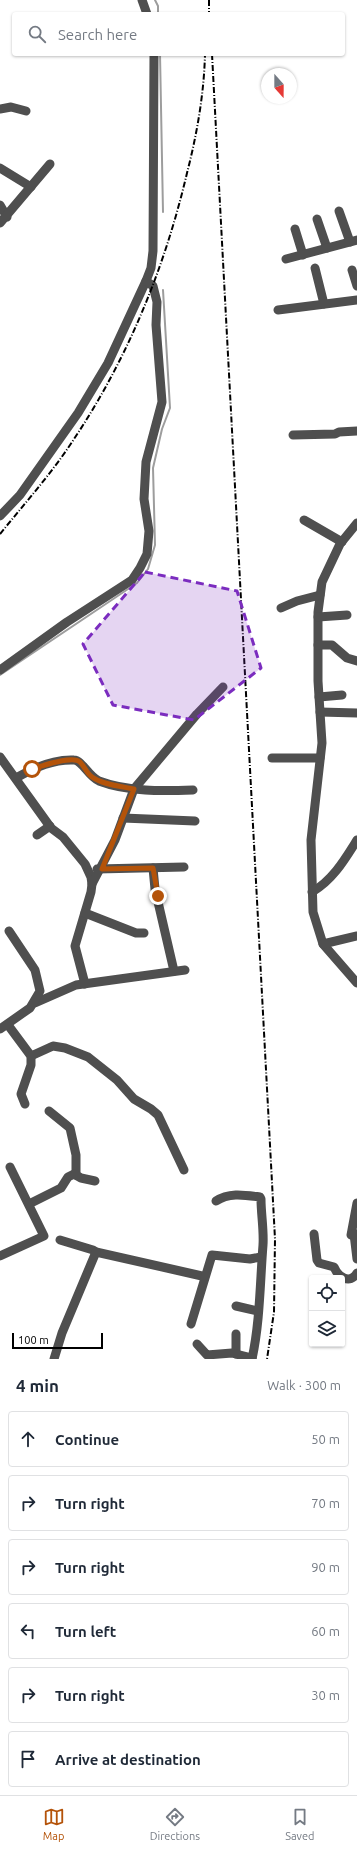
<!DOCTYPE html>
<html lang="en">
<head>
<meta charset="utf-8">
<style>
	:root { --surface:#fff; --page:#f6f6f7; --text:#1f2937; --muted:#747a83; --line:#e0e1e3; --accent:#b45309 }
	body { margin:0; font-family:Ubuntu,sans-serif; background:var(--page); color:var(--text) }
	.controls { position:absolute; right:12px; bottom:12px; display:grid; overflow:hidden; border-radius:4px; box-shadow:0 1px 3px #0004 }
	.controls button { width:36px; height:36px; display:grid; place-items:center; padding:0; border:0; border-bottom:1px solid var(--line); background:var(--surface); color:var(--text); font:20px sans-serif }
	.compass { position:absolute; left:261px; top:68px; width:36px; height:36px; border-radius:50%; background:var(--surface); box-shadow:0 1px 3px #0004; rotate:159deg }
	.scale { position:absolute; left:12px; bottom:10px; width:91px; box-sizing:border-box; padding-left:4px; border:2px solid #000; border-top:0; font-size:11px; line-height:14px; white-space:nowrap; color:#000; -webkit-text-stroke:3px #fff; paint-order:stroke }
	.stop { position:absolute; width:12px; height:12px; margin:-9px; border:3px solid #b45309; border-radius:50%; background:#fff }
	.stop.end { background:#b45309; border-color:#fff; box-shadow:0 1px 4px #0008 }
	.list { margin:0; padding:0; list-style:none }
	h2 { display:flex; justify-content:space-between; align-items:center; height:52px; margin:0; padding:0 16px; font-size:17px }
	h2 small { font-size:13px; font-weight:400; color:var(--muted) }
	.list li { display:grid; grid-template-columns:26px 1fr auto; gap:12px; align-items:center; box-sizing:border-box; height:56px; margin:0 8px 8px; padding:0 8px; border:1px solid var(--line); border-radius:4px }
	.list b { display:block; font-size:15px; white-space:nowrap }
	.list em { font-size:13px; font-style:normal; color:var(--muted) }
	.icon { flex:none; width:22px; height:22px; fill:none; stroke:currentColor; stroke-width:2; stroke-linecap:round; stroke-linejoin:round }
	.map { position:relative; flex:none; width:357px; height:1359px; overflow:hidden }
	.search { position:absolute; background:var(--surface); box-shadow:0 1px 3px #0004; left:12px; right:12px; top:12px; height:44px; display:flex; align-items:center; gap:10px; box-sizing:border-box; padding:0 14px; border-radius:4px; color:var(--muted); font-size:15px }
	.sheet { height:436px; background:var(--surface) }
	nav { display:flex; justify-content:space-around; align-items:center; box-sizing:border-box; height:56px; border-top:1px solid var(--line); background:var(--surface); font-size:11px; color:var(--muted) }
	nav a { display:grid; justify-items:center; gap:2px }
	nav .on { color:var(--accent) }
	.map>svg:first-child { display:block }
</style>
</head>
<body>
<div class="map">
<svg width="357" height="1359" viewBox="0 0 357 1359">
	<rect width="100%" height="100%" fill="#fff"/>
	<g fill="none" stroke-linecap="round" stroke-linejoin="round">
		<!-- stream -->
		<g stroke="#9d9d9d" stroke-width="2">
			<path d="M155,0l3,6v8"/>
			<path d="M160,54l3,158"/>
			<path d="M0,675l137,-92 11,-14 7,-24 -2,-77 9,-39 8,-21 -7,-118"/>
		</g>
		<!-- minor -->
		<g stroke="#4f4f4f" stroke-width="9">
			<path d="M142,0l5,14"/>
			<path d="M0,109l11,-2 15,4"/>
			<path d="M0,168l31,19"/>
			<path d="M0,205l7,12"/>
			<path d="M339,211l11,31"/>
			<path d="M317,219l10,29"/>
			<path d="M0,223l50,-59"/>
			<path d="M295,229l8,26"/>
			<path d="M286,259l71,-19"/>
			<path d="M315,268l9,36"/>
			<path d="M352,270l5,16"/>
			<path d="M278,310l79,-10"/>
			<path d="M293,435l42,-1 4,-2 18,-1"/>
			<path d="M0,516l20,-21 58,-82 30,-50 38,-82"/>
			<path d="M304,520l38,22"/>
			<path d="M357,523l-17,21 -18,38 -4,30v69l4,62 -11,97 2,72 10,32 34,39"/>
			<path d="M281,608l16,-7 23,-6"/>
			<path d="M318,617l29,-2"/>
			<path d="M318,645h14l15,13 10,3"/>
			<path d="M0,670l67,-48 65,-42 8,-12 7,-14 2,-23 -5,-32 2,-37 16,-60 -6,-77 1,-23 -4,-16 -7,-5 5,-13 2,-17 1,-197"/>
			<path d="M319,697l23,-2"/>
			<path d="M320,712l37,1"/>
			<path d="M0,757l51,71 12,9 22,27 6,13 1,7 -1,8 -16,54 10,38"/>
			<path d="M272,758h48"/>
			<path d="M16,778c17,-10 38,-19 58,-18 8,0 14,16 25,21 29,11 63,10 94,9"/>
			<path d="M123,818l72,3"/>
			<path d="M37,835l13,-9"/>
			<path d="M153,868l2,21 19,82"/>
			<path d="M97,869l87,-2"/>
			<path d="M92,884l23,-44 19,-51 63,-75 26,-27"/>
			<path d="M312,892c21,-12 33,-33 45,-52"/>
			<path d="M85,913l51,20h8"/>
			<path d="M323,944l34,-8"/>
			<path d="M35,1003l41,-18 109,-15"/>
			<path d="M8,1025l23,31v9l-10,29 4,10"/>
			<path d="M0,1029l30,-21 10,-17 -5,-21 -26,-39"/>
			<path d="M31,1056l22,-10 12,2 23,9 29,23 17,19 17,10 7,6 26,55"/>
			<path d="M49,1111l21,17 6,27v20"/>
			<path d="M216,1201c13,-9 29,-6 44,-4l1,2c0,15 3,31 2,46 -3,38 -3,77 -11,114"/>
			<path d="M357,1203l-6,32 6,-1"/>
			<path d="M29,1204l32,-16 7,-11 6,-3 7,4 14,3"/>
			<path d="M314,1234l3,26 2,3 15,4c4,10 16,18 23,6"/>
			<path d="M354,1234l3,25"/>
			<path d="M60,1240l33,10 3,2 106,24"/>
			<path d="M0,1256l44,-20 -34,-69"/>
			<path d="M236,1306l22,5"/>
			<path d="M191,1324l21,-69 38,4 11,-2"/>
			<path d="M236,1334v20"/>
			<path d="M197,1344l10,11 25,-2 20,5"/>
			<path d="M54,1359l8,-26 34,-81"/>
		</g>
		<!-- rail -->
		<g stroke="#000" stroke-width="2" stroke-dasharray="6 2 1 2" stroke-linecap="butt">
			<path d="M209,0v14"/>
			<path d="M212,54l63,1185 -1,73 -7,47"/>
			<path d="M0,534c25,-31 52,-61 74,-95 54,-81 91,-172 113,-266 10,-39 17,-79 18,-119"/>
		</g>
	</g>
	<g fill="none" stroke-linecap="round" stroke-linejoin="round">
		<!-- route -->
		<path stroke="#b45309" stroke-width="5" d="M32,769c10,-3 41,-14 48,-7 5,5 7,12 12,15 11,8 29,9 42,12l-32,80 51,-1 5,28"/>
	</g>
	<!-- marked area -->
	<path fill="#7b2cbf" fill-opacity="0.2" stroke="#7b2cbf" stroke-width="3" stroke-dasharray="8 5" stroke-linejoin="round" d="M145,572l92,19 24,77 -67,52 -81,-15 -30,-61z"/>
</svg>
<div class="controls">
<button><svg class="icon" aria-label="locate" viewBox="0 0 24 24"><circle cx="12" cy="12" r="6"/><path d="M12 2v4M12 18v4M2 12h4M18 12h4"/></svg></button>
<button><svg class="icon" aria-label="layers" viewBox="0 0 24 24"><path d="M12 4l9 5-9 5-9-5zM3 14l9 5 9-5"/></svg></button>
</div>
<svg class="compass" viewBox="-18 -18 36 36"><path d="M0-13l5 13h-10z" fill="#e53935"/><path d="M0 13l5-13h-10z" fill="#747a83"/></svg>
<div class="scale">100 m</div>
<div class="stop" style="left:32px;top:769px"></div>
<div class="stop end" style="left:158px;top:896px"></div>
<div class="search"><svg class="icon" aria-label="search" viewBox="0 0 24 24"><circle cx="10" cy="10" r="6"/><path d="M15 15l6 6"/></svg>Search here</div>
</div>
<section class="sheet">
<h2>4 min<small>Walk · 300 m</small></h2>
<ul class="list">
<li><svg class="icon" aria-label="ahead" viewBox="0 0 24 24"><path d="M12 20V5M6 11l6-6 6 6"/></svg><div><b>Continue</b></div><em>50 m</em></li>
<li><svg class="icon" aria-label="right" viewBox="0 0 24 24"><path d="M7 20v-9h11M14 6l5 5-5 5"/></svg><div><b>Turn right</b></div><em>70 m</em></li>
<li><svg class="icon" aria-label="right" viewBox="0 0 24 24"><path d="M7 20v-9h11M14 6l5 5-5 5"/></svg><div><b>Turn right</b></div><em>90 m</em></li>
<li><svg class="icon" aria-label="left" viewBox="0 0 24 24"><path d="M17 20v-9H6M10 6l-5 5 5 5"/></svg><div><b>Turn left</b></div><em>60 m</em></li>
<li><svg class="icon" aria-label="right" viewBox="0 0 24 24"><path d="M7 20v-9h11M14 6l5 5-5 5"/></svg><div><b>Turn right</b></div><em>30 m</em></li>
<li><svg class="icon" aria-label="arrive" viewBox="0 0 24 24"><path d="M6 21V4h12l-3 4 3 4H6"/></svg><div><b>Arrive at destination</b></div></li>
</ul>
</section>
<nav>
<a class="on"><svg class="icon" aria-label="map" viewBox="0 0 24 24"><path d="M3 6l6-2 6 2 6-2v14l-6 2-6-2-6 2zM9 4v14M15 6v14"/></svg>Map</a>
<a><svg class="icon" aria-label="directions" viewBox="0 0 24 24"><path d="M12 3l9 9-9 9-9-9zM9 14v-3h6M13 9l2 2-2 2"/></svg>Directions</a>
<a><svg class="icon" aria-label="saved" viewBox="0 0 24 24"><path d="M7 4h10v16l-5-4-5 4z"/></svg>Saved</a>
</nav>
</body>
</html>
